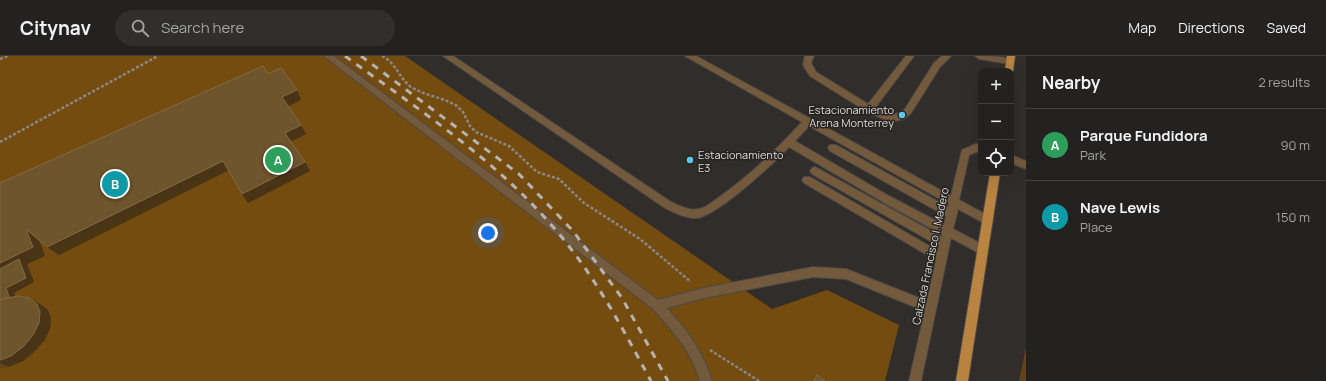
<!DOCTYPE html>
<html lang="en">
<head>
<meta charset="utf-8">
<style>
	:root { --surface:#242220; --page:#302f2d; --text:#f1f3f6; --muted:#a3a4a5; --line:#413f3e; --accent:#0b8043 }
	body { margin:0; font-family:Manrope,sans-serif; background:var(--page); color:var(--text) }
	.controls { position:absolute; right:12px; top:12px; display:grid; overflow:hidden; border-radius:8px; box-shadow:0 4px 16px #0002 }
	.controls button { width:36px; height:36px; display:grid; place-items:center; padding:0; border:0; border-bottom:1px solid var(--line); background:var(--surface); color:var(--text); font:20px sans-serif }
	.you { position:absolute; left:488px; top:177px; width:14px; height:14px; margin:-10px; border:3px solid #fff; border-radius:50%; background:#1a73e8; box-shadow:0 0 0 6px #1a73e833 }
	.badge { display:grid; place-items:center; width:26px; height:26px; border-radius:50%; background:var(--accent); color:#fff; font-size:13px; font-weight:700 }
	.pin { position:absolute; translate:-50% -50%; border:2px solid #fff; box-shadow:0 1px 4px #0006 }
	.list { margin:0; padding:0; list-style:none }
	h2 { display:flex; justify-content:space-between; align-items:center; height:52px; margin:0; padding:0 16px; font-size:17px }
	h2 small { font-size:13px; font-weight:400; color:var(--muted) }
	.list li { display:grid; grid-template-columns:26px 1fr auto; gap:12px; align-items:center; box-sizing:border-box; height:72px; padding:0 16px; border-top:1px solid var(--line) }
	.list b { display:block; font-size:15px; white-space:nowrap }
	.list p { margin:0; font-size:13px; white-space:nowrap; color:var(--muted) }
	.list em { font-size:13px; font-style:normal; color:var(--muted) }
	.icon { flex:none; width:22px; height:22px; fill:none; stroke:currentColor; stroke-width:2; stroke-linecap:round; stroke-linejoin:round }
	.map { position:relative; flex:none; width:1026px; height:325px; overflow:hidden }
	header { display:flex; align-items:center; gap:24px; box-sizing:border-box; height:56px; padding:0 20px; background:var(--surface); border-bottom:1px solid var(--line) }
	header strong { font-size:19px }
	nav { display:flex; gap:22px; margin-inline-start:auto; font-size:14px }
	.search { width:280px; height:36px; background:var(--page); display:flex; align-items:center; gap:10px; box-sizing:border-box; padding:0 14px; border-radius:22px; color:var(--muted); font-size:15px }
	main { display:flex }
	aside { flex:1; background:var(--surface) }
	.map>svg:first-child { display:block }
</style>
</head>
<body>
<header>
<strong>Citynav</strong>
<div class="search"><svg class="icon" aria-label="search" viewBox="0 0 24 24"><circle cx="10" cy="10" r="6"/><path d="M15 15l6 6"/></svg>Search here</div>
<nav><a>Map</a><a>Directions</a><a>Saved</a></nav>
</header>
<main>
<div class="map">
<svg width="1026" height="325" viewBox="0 0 1026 325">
	<rect width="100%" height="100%" fill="#302d2a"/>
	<!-- green -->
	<path fill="#754c0f" d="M0,0h405l367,253 55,-19 72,35 -14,56h-885z"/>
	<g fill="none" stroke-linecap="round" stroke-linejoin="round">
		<!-- minor casing -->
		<g stroke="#4c4946" stroke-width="2">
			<g id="minor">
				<path d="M324,0h10l324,244 46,-12 109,-21 33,2 81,32 9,-41 -132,-77 -2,-3 2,-3h6l128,74 1,-5 -127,-72 -2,-3 2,-3 3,-1 127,70v-3l-59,-32 -94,-55c-15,16 -72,69 -92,71 -11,1 -23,-6 -32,-10l-222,-152h10l218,146c11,5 22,11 34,5 35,-23 69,-54 97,-85l-117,-66h11l255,140 11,-46 14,-6h5v8l-2,-1 -10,4 -10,45 33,18 1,3 -1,3 -4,1 -30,-16 -5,20 34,18 1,3 -1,3 -4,2 -32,-17 -30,143h-12l16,-70 -79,-32 -33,-2 -109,21 -37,10c20,22 36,44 45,73h-12c-8,-29 -27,-50 -47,-72zM809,70l140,78 -1,3 -112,-62h-6l-2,3 2,3 116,65 -2,9 -55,-29 -94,-55z"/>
				<path d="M805,0h9l-3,7 5,9 52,32 38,-48h8l-39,52c12,6 19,10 30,1l29,-46 8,-7h9l-11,11 -29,46 -7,6 -14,3 -24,-11 -56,-35 -7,-11z"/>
				<path d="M975,0c10,0 33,0 39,5l-4,3 -31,-5z"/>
				<path d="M1011,99l15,6v8l-15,-6z"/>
			</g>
		</g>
		<!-- major casing -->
		<g stroke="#4c4946" stroke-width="2">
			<g id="major">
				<path d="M1007,0h8l-2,15 -2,2v-2h-6z"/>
				<path d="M990,117h10l-32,208h-12z"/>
			</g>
		</g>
		<!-- path -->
		<g stroke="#8b8886" stroke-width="2.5" stroke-dasharray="3 2" stroke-linecap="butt">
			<path d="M382,0c14,7 17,22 29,31 14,9 32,10 46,19l6,6 7,14 6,6 33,14 28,26 22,7 25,24 56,36 51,43"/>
			<path d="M0,3l8,-3"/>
			<path d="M0,86l158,-86"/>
			<path d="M710,294l49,31"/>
		</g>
		<!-- minor -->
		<use href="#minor" fill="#745a3c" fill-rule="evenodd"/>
		<!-- major -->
		<use href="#major" fill="#b98442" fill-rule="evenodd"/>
		<!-- rail -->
		<g stroke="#b6b3b1" stroke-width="3" stroke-dasharray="7 7" stroke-linecap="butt">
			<path d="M345,0c77,56 159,109 219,184 35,43 61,93 87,141"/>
			<path d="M361,0l158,118 54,57 49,67 46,83"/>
		</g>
	</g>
	<!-- wall -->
	<g fill="#624418">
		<path d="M268,18l29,16 4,10 -13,6 13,19 5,9 -15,8 19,29 -62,32 -6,-9 -14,-23 -169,84 -12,-8 -8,-7 6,16 -18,8 7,18 -20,11 1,3 25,8 8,6 3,8 -1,11 -6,12 -9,10 -12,10 -14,6 -9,1v-185z"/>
		<path d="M1026,291v34h-7z"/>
		<path d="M817,319l8,6h-13l2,-4z"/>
	</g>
	<!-- shaded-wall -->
	<g fill="#493416">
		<path d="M297,34l4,10 -14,7 -5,-10z"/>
		<path d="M301,69l5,9 -16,8 -5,-9z"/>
		<path d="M223,105l6,9 -170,85 -12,-8z"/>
		<path d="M305,106l5,9 -62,32 -6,-9z"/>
		<path d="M26,173l12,8 7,19 -18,8 7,18 -20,11 3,11 -14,6 -3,-32v-15z"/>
		<path d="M29,242l11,6 8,6 3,8 -1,11 -6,12 -9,10 -12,10 -14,6 -9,-4v-3z"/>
	</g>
	<!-- building -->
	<g fill="#6f552c" stroke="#816a47">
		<path d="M263,10l5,8 13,-6 16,22 -15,7 19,28 -16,8 20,29 -63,32 -19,-33 -176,86 -21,-18 7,18 -33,16v-80z"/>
		<path d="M19,203l7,19 -20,10 3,9 -9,3v-31z"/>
		<path d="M19,240l10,2 8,6 3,8 -1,11 -6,12 -9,11 -13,10 -11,4v-60l6,-2z"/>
		<path d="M817,319l8,6h-12z"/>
	</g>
	<!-- markers -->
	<g fill="#5cc7e8" stroke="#262320" stroke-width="1.5">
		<circle cx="902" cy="59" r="4"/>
		<circle cx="690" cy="104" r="4"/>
	</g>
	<g text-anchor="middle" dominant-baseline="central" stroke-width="3" stroke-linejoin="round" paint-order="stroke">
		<!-- poi labels -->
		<g font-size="11" fill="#dddbd9" stroke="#262320" text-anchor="end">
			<text x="894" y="53">Estacionamiento<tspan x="894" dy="13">Arena Monterrey</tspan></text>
			<text x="698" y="98" text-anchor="start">Estacionamiento<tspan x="698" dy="13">E3</tspan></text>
		</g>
		<!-- street labels -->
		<g font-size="11" fill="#dddbd9" stroke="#262320">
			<text transform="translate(930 200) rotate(-78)">Calzada Francisco I. Madero</text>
		</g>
	</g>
</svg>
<div class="controls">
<button>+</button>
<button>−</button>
<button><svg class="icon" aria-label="locate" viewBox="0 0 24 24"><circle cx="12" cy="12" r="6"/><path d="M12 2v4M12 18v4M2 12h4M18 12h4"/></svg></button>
</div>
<div class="you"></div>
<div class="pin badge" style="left:278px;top:104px;background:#2e9e5b">A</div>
<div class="pin badge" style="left:115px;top:128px;background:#0f9aa8">B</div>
</div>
<aside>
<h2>Nearby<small>2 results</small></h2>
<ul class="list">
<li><span class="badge" style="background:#2e9e5b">A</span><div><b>Parque Fundidora</b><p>Park</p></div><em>90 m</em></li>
<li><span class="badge" style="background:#0f9aa8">B</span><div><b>Nave Lewis</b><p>Place</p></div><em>150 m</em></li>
</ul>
</aside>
</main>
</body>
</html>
